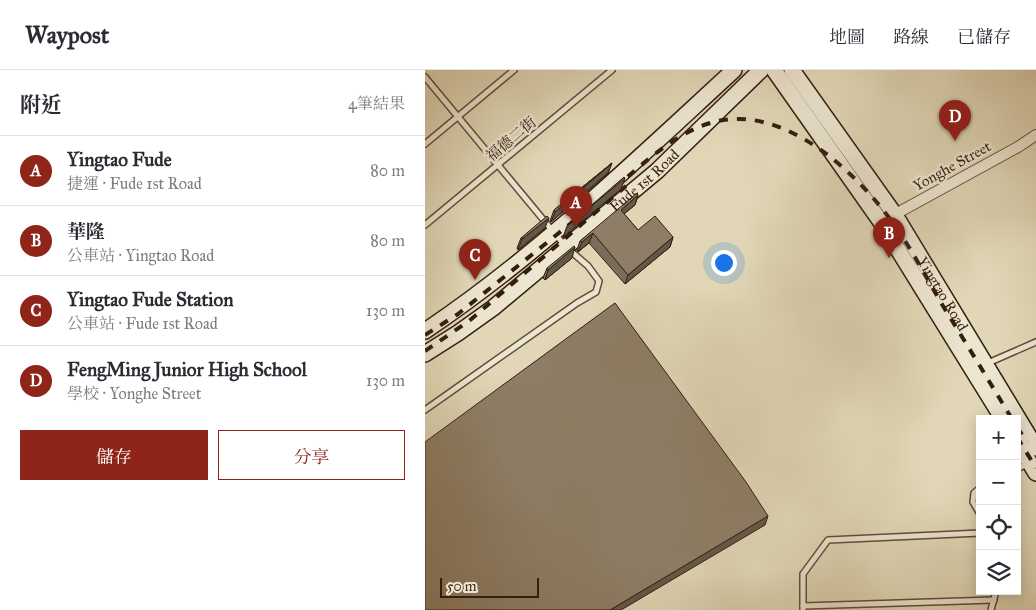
<!DOCTYPE html>
<html lang="zh-TW">
<head>
<meta charset="utf-8">
<style>
	:root { --surface:#fff; --page:#f2f2f3; --text:#2b2b33; --muted:#7c7c81; --line:#e1e1e2; --accent:#8f2418 }
	body { margin:0; font-family:"IM FELL Great Primer","Noto Serif TC",serif; background:var(--page); color:var(--text) }
	.controls { position:absolute; right:15px; bottom:15px; display:grid; overflow:hidden; border-radius:0px; box-shadow:0 2px 12px #0003 }
	.controls button { width:45px; height:45px; display:grid; place-items:center; padding:0; border:0; border-bottom:1px solid var(--line); background:var(--surface); color:var(--text); font:25px sans-serif }
	.scale { position:absolute; left:15px; bottom:12px; width:99px; box-sizing:border-box; padding-left:5px; border:2px solid #341e10; border-top:0; font-size:14px; line-height:18px; white-space:nowrap; color:#341e10; -webkit-text-stroke:4px #ece5d0; paint-order:stroke }
	.you { position:absolute; left:298px; top:192px; width:18px; height:18px; margin:-12px; border:4px solid #fff; border-radius:50%; background:#1a73e8; box-shadow:0 0 0 8px #1a73e833 }
	.badge { display:grid; place-items:center; width:32px; height:32px; border-radius:50%; background:var(--accent); color:#fff; font-size:16px; font-weight:700 }
	.pin { position:absolute; translate:-50% -41px; filter:drop-shadow(0 1px 2px #0008) }
	.pin::after { content:''; position:absolute; top:26px; width:18px; height:15px; background:inherit; clip-path:polygon(0 0,100% 0,50% 100%) }
	.list { margin:0; padding:0; list-style:none }
	h2 { display:flex; justify-content:space-between; align-items:center; height:65px; margin:0; padding:0 20px; font-size:21px }
	h2 small { font-size:16px; font-weight:400; color:var(--muted) }
	.list li { display:grid; grid-template-columns:32px 1fr auto; gap:15px; align-items:center; box-sizing:border-box; height:70px; padding:0 20px; border-top:1px solid var(--line) }
	.list b { display:block; font-size:19px; white-space:nowrap }
	.list p { margin:0; font-size:16px; white-space:nowrap; color:var(--muted) }
	.list em { font-size:16px; font-style:normal; color:var(--muted) }
	.actions { display:flex; gap:10px; padding:15px 20px }
	.actions a { flex:1; padding:11px 0; border:1px solid var(--accent); border-radius:0px; text-align:center; font-size:18px; color:var(--accent) }
	.actions .main { background:var(--accent); color:#fff }
	.icon { flex:none; width:28px; height:28px; fill:none; stroke:currentColor; stroke-width:2; stroke-linecap:round; stroke-linejoin:round }
	.map { position:relative; flex:none; width:611px; height:540px; overflow:hidden }
	header { display:flex; align-items:center; gap:30px; box-sizing:border-box; height:70px; padding:0 25px; background:var(--surface); border-bottom:1px solid var(--line) }
	header strong { font-size:24px }
	nav { display:flex; gap:28px; margin-inline-start:auto; font-size:18px }
	main { display:flex }
	aside { flex:1; background:var(--surface) }
	.map>svg:first-child { display:block }
</style>
</head>
<body>
<header>
<strong>Waypost</strong>
<nav><a>地圖</a><a>路線</a><a>已儲存</a></nav>
</header>
<main>
<aside>
<h2>附近<small>4筆結果</small></h2>
<ul class="list">
<li><span class="badge">A</span><div><b>Yingtao Fude</b><p>捷運 · Fude 1st Road</p></div><em>80 m</em></li>
<li><span class="badge">B</span><div><b>華隆</b><p>公車站 · Yingtao Road</p></div><em>80 m</em></li>
<li><span class="badge">C</span><div><b>Yingtao Fude Station</b><p>公車站 · Fude 1st Road</p></div><em>130 m</em></li>
<li><span class="badge">D</span><div><b>FengMing Junior High School</b><p>學校 · Yonghe Street</p></div><em>130 m</em></li>
</ul>
<div class="actions"><a class="main">儲存</a><a>分享</a></div>
</aside>
<div class="map">
<svg width="611" height="540" viewBox="0 0 611 540">
	<rect width="100%" height="100%" fill="#e1d7b7"/>
	<filter id="stains"><feTurbulence type="fractalNoise" baseFrequency=".004" numOctaves="4"/><feColorMatrix values="0 0 0 0 .2 0 0 0 0 .09 0 0 0 0 .02 0 0 0 .5 -.17"/></filter>
	<radialGradient id="worn" r=".72"><stop offset=".6" stop-color="#630" stop-opacity="0"/><stop offset="1" stop-color="#630" stop-opacity=".3"/></radialGradient>
	<g fill="none" stroke-linecap="round" stroke-linejoin="round">
		<!-- service casing -->
		<g stroke="#5f4c3a" stroke-width="8">
			<g id="service">
				<path d="M0,7l141,170 22,19 11,15 -3,11 -19,11 -152,107"/>
				<path d="M0,74l89,-74"/>
				<path d="M0,155l187,-155"/>
				<path d="M563,293l48,-21"/>
				<path d="M592,399l12,-6"/>
				<path d="M555,418l-6,5 -1,9 7,12"/>
				<path d="M378,536l191,-6"/>
				<path d="M378,540v-36l25,-34 152,-7"/>
				<path d="M566,540l5,-19"/>
			</g>
		</g>
		<!-- minor casing -->
		<g stroke="#5f4c3a" stroke-width="12">
			<path id="minor" d="M456,152l137,-75 18,-12"/>
		</g>
		<!-- secondary casing -->
		<g stroke="#341e10" stroke-width="18">
			<g id="secondary">
				<path d="M349,0l107,152 122,197"/>
				<path id="s1" d="M367,0l103,145 141,233"/>
				<path d="M0,261c112,-75 210,-170 309,-261"/>
				<path id="s2" d="M0,284l33,-21 35,-25 164,-137 104,-101"/>
				<path d="M592,372l19,31"/>
			</g>
		</g>
		<!-- service -->
		<use href="#service" stroke="#ece5d0" stroke-width="5"/>
		<!-- minor -->
		<use href="#minor" stroke="#ece5d0" stroke-width="10"/>
		<!-- secondary -->
		<use href="#secondary" stroke="#ece5d0" stroke-width="15"/>
		<!-- rail -->
		<g stroke="#341e10" stroke-width="4" stroke-dasharray="9 9" stroke-linecap="butt">
			<path d="M189,118c31,-25 61,-56 100,-66 68,-18 139,47 176,97 20,27 36,58 53,87 23,37 46,75 69,113"/>
			<path d="M0,265l33,-21 127,-102"/>
			<path d="M0,281l44,-30 157,-135"/>
			<path d="M592,357l10,15"/>
			<path d="M592,367l19,31"/>
		</g>
	</g>
	<!-- wall -->
	<g fill="#7a6c59" stroke="#341e10">
		<path d="M187,93l-4,10 -57,49 -1,-1 4,-11z"/>
		<path d="M213,125l-3,10 -11,9 14,16 35,7 -3,10 -45,37 -36,-41 -11,9 -1,-2 3,-9z"/>
		<path d="M120,158l-27,22 -1,-2 4,-10z"/>
		<path d="M147,188l-27,22 -2,-2 4,-10z"/>
	</g>
	<!-- shaded-wall -->
	<g fill="#635848" stroke="#341e10">
		<path d="M187,93l-4,10 -57,49 4,-10z"/>
		<path d="M200,108l-4,11 -58,48 4,-11z"/>
		<path d="M213,125l-3,10 -18,14 4,-9z"/>
		<path d="M124,148l-4,10 -27,22 4,-11z"/>
		<path d="M168,163l-4,10 -11,9 4,-10z"/>
		<path d="M248,167l-3,10 -45,37 3,-9z"/>
		<path d="M150,177l-3,11 -27,22 3,-10z"/>
		<path d="M343,446l-3,9 -144,85h-11z"/>
	</g>
	<!-- building -->
	<g fill="#8e7e67" stroke="#341e10">
		<path d="M187,93l-57,49 -1,-2z"/>
		<path d="M199,107l1,1 -58,48 27,-23z"/>
		<path d="M212,123l1,2 -17,15 17,20 17,-14 18,21 -45,38 -35,-42 -11,9 -2,-1z"/>
		<path d="M122,146l2,2 -27,21 -1,-1z"/>
		<path d="M149,176l1,1 -27,23 -1,-2z"/>
		<path d="M190,233l131,179 22,34 -158,94h-185v-168z"/>
	</g>
	<g text-anchor="middle" dominant-baseline="central" stroke-width="5" stroke-linejoin="round" paint-order="stroke">
		<!-- street labels -->
		<g font-size="15" fill="#341e10" stroke="#ece5d0">
			<text transform="translate(86 69) rotate(-40)">福德二街</text>
			<text transform="translate(527 96) rotate(-29)">Yonghe Street</text>
			<text stroke="none"><textPath href="#s2" startOffset="280">Fude 1st Road</textPath></text>
			<text stroke="none"><textPath href="#s1" startOffset="270">Yingtao Road</textPath></text>
		</g>
	</g>
	<rect width="100%" height="100%" filter="url(#stains)"/>
	<rect width="100%" height="100%" fill="url(#worn)"/>
</svg>
<div class="controls">
<button>+</button>
<button>−</button>
<button><svg class="icon" aria-label="locate" viewBox="0 0 24 24"><circle cx="12" cy="12" r="6"/><path d="M12 2v4M12 18v4M2 12h4M18 12h4"/></svg></button>
<button><svg class="icon" aria-label="layers" viewBox="0 0 24 24"><path d="M12 4l9 5-9 5-9-5zM3 14l9 5 9-5"/></svg></button>
</div>
<div class="scale">50 m</div>
<div class="you"></div>
<div class="pin badge" style="left:151px;top:157px">A</div>
<div class="pin badge" style="left:464px;top:188px">B</div>
<div class="pin badge" style="left:50px;top:210px">C</div>
<div class="pin badge" style="left:530px;top:71px">D</div>
</div>
</main>
</body>
</html>
